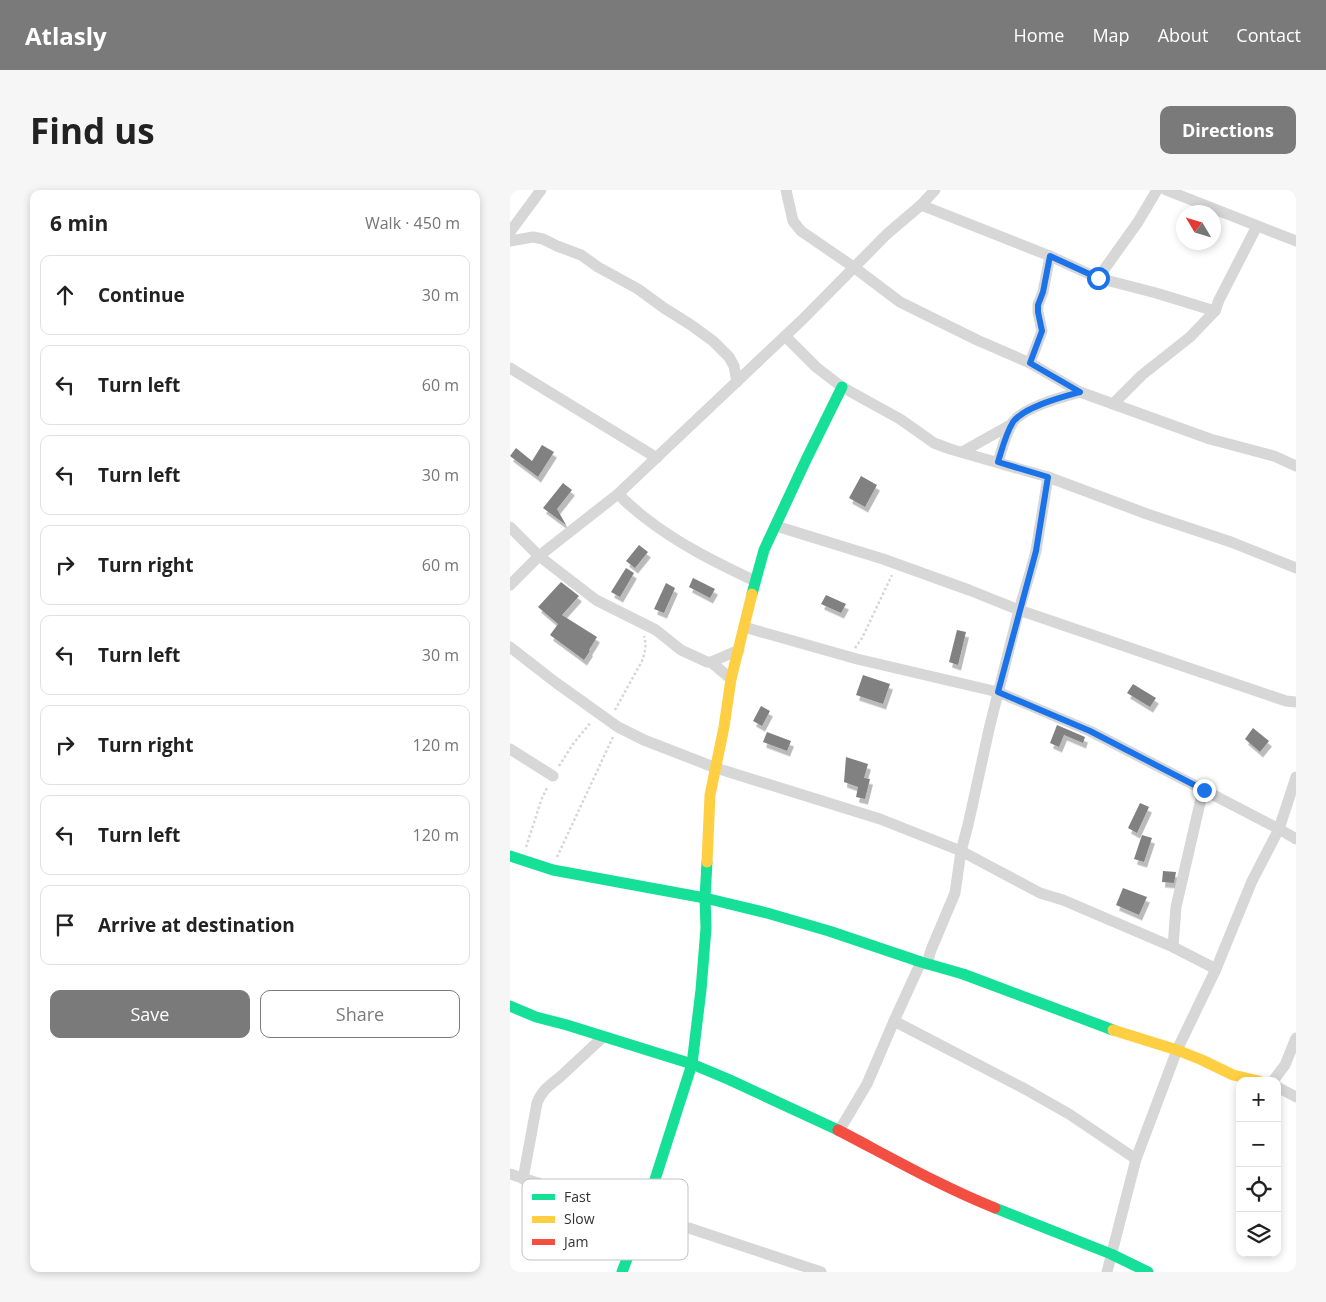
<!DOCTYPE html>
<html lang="en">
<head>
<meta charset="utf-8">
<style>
	:root { --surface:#fff; --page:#f6f6f6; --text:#222; --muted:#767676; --line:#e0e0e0; --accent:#7a7a7a }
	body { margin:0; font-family:"Open Sans",sans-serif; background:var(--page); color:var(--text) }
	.controls { position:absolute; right:15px; bottom:15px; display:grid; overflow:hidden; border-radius:10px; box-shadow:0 2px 8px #0003 }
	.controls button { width:45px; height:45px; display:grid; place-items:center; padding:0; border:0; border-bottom:1px solid var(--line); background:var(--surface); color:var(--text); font:25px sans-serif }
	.compass { position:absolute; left:666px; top:15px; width:45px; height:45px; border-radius:50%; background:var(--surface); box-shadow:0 2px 8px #0003; rotate:308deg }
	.stop { position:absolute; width:15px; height:15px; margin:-11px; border:4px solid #1a73e8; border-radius:50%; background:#fff }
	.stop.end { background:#1a73e8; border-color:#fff; box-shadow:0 1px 5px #0008 }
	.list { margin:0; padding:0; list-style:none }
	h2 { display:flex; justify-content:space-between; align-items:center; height:65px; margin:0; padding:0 20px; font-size:21px }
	h2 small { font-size:16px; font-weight:400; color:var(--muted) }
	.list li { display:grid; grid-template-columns:32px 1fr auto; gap:15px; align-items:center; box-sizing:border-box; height:80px; margin:0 10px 10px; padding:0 10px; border:1px solid var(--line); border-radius:10px }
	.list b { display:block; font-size:19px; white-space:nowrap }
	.list em { font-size:16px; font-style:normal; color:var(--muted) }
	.actions { display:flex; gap:10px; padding:15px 20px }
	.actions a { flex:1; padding:11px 0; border:1px solid var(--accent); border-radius:10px; text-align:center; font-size:18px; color:var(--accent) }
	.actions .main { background:var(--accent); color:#fff }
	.icon { flex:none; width:28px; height:28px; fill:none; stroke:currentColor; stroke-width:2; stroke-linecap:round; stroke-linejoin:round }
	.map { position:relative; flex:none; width:786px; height:1082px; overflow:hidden; border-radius:10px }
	header { display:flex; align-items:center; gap:30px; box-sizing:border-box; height:70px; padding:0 25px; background:var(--accent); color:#fff }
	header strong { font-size:24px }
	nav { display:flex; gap:28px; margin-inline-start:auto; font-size:18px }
	.intro { display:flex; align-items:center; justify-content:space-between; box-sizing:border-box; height:120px; padding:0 30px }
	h1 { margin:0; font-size:35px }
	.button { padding:12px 22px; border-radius:10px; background:var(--accent); color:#fff; font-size:18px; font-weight:700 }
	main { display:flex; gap:30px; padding:0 30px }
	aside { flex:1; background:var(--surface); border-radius:10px; box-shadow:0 2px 8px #0003 }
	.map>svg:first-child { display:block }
</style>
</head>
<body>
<header>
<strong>Atlasly</strong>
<nav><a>Home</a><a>Map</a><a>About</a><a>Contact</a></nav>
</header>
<div class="intro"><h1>Find us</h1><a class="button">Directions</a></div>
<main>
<aside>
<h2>6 min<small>Walk · 450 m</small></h2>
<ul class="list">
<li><svg class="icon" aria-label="ahead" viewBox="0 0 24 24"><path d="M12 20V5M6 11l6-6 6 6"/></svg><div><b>Continue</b></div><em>30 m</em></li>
<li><svg class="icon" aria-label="left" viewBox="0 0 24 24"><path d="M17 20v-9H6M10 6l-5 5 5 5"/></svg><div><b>Turn left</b></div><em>60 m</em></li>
<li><svg class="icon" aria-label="left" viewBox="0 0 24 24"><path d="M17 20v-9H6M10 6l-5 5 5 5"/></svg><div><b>Turn left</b></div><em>30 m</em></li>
<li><svg class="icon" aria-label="right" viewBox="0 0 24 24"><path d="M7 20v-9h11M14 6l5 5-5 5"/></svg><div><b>Turn right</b></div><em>60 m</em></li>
<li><svg class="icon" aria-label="left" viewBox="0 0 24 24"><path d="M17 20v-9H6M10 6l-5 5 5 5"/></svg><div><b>Turn left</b></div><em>30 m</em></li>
<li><svg class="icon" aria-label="right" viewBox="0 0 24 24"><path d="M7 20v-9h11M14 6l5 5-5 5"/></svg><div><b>Turn right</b></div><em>120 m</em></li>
<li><svg class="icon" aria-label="left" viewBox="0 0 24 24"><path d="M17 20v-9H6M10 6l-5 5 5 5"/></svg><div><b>Turn left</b></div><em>120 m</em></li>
<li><svg class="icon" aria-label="arrive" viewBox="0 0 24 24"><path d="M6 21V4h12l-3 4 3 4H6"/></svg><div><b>Arrive at destination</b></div></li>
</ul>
<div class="actions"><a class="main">Save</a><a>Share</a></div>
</aside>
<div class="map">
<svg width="786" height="1082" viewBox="0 0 786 1082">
	<defs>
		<filter id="shadow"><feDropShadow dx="3" dy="5.5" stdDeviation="0" flood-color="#0004"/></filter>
	</defs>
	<rect width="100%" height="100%" fill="#fff"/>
	<!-- building -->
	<g fill="#818181" filter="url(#shadow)">
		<path d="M32,255l12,7 -16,25 -28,-21 6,-8 16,13z"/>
		<path d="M351,286l16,9 -12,22 -16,-9z"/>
		<path d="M53,293l9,7 -15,19 9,16 -23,-17z"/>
		<path d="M129,355l9,7 -13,16 -9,-7z"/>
		<path d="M116,378l8,5 -14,24 -9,-5z"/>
		<path d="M183,388l22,11 -5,9 -21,-11z"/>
		<path d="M51,392l18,14 -17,19 35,22 -8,13 1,1 -6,9 -34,-25 8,-11 -20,-17z"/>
		<path d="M156,393l9,5 -11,25 -10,-4z"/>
		<path d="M316,405l20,9 -5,9 -20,-9z"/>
		<path d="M447,440l9,2 -8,33 -9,-3z"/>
		<path d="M353,485l27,9 -7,20 -27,-9z"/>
		<path d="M623,494l23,14 -6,9 -23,-14z"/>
		<path d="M251,516l9,5 -8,15 -9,-5z"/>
		<path d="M547,535l28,12 -2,6 -19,-8 -5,12 -9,-4z"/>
		<path d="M743,538l16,13 -9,11 -15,-13z"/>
		<path d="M257,542l24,9 -4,10 -24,-9z"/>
		<path d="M336,567l22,7 -4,14 6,1 -5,20 -9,-2 2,-10 -14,-5z"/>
		<path d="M630,613l9,4 -12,26 -9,-5z"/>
		<path d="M632,645l10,3 -8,24 -10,-3z"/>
		<path d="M653,681l13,1 -2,11 -12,-1z"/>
		<path d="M613,698l24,9 -8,18 -23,-10z"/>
	</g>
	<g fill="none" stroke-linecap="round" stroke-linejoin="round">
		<!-- path -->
		<g stroke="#d6d6d6" stroke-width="2.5" stroke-dasharray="2.5 2.5" stroke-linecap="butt">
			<path d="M345,458l7,-10 30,-63"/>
			<path d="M105,520l27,-49c3,-9 5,-16 2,-25"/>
			<path d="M49,576l14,-22 18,-22"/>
			<path d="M16,657l16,-49 6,-12"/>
			<path d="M47,667l56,-120"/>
		</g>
		<!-- street -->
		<g stroke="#d7d7d7" stroke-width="11">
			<path d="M276,0l7,31 8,10 54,37 45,34 77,38 53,23 50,29 130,47 64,17 22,10"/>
			<path d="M656,0l130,51"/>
			<path d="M411,15l129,51 48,22 58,15 59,18"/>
			<path d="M0,42l31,-42"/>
			<path d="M0,51l23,-4 10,2 14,7 24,9 17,12 40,22 26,19 27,17 22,16 16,16 5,9 3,16"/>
			<path d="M588,88l40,-56 19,-32"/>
			<path d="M275,146l31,31 26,20 58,32 34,24 16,6 98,28 99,37 84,28 65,26"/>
			<path d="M520,173l12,-32 -4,-19v-7l5,-13 7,-36"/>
			<path d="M0,178l147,90"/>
			<path d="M603,214l29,-29 48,-38 25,-26 4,-11 38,-74"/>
			<path d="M452,262l50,-28"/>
			<path d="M488,272c4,-13 8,-29 15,-40 11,-15 49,-25 67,-30"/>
			<path d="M108,304c8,8 17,16 26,23 34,27 73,46 111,64"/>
			<path d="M266,336l107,33 86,31 50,20 158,54 109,37 10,1"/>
			<path d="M0,337l29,29 57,44 60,30 25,20 26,12h4l28,-12"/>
			<path d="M0,395l29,-29 79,-62 185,-175 84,-85 34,-29 14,-15"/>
			<path d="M234,437l113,32 141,33 92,39 189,98 17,10"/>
			<path d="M0,457l45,35 63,45 26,13 72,28 164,51 81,32 79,42 23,7 110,47 43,22"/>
			<path d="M201,472l20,17"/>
			<path d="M0,559l43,27"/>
			<path d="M663,757l3,-40 27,-117"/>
			<path d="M417,774l4,-14 24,-57 6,-42 7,-26 22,-100 29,-115 11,-37 6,-22 12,-74"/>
			<path d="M384,831l131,68 44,25 67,45"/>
			<path d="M763,891l12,-16 11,-27"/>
			<path d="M767,897l19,10"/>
			<path d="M329,941l28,-47 27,-63 27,-59"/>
			<path d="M0,984l133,43 46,11 132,44"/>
			<path d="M13,989l14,-76c5,-13 13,-18 23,-26 14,-13 29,-27 43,-40"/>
			<path d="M597,1082l29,-113 41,-109 39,-81 36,-88 27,-52 17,-52"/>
		</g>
		<!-- fast -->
		<g stroke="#16e098" stroke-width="11">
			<path d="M242,404l12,-44 42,-90 36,-73"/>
			<path d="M0,666l43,14 152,28 62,15 62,18 92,31 42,12 150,56"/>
			<path d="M0,816l26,11 31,8 125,39 38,16 108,50"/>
			<path d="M485,1018l116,46 37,18"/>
			<path d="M112,1082l21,-55 49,-153 9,-74 5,-62 -1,-30 2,-36"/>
		</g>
		<!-- slow -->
		<g stroke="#ffcf43" stroke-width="11">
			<path d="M197,672l3,-67 14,-68 7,-48 21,-85"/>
			<path d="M603,840l64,20 25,10 31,15 26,6"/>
		</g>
		<!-- jam -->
		<path stroke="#f24e42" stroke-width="11" d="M328,940c52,27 102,56 157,78"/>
	</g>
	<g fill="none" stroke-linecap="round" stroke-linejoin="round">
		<!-- route -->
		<path stroke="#1a73e8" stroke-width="6" d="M588,88l-48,-22 -7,36 -5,13v7l4,19 -12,32 50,29c-18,5 -56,15 -67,30 -7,11 -11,27 -15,40l50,15 -12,74 -38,141 92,39 114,59"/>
	</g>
	<!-- legend -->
	<rect x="12" y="989" width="166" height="81" rx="8" fill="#fff" stroke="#c2c2c2" stroke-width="1"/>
	<rect x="22" y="1004" width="23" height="6" fill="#16e098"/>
	<rect x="22" y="1026" width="23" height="7" fill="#ffcf43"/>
	<rect x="22" y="1049" width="23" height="6" fill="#f24e42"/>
	<g font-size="14" fill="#333">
		<text x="54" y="1012">Fast</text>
		<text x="54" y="1034">Slow</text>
		<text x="54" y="1057">Jam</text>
	</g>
</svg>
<div class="controls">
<button>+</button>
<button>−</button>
<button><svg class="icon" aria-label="locate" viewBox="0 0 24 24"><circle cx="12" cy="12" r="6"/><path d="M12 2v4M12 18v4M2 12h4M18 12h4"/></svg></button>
<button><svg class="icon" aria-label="layers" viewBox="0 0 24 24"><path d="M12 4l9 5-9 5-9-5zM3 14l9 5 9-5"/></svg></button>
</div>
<svg class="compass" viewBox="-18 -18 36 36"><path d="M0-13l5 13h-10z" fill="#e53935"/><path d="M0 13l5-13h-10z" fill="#767676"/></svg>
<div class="stop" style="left:588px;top:88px"></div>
<div class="stop end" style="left:694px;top:600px"></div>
</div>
</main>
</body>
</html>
